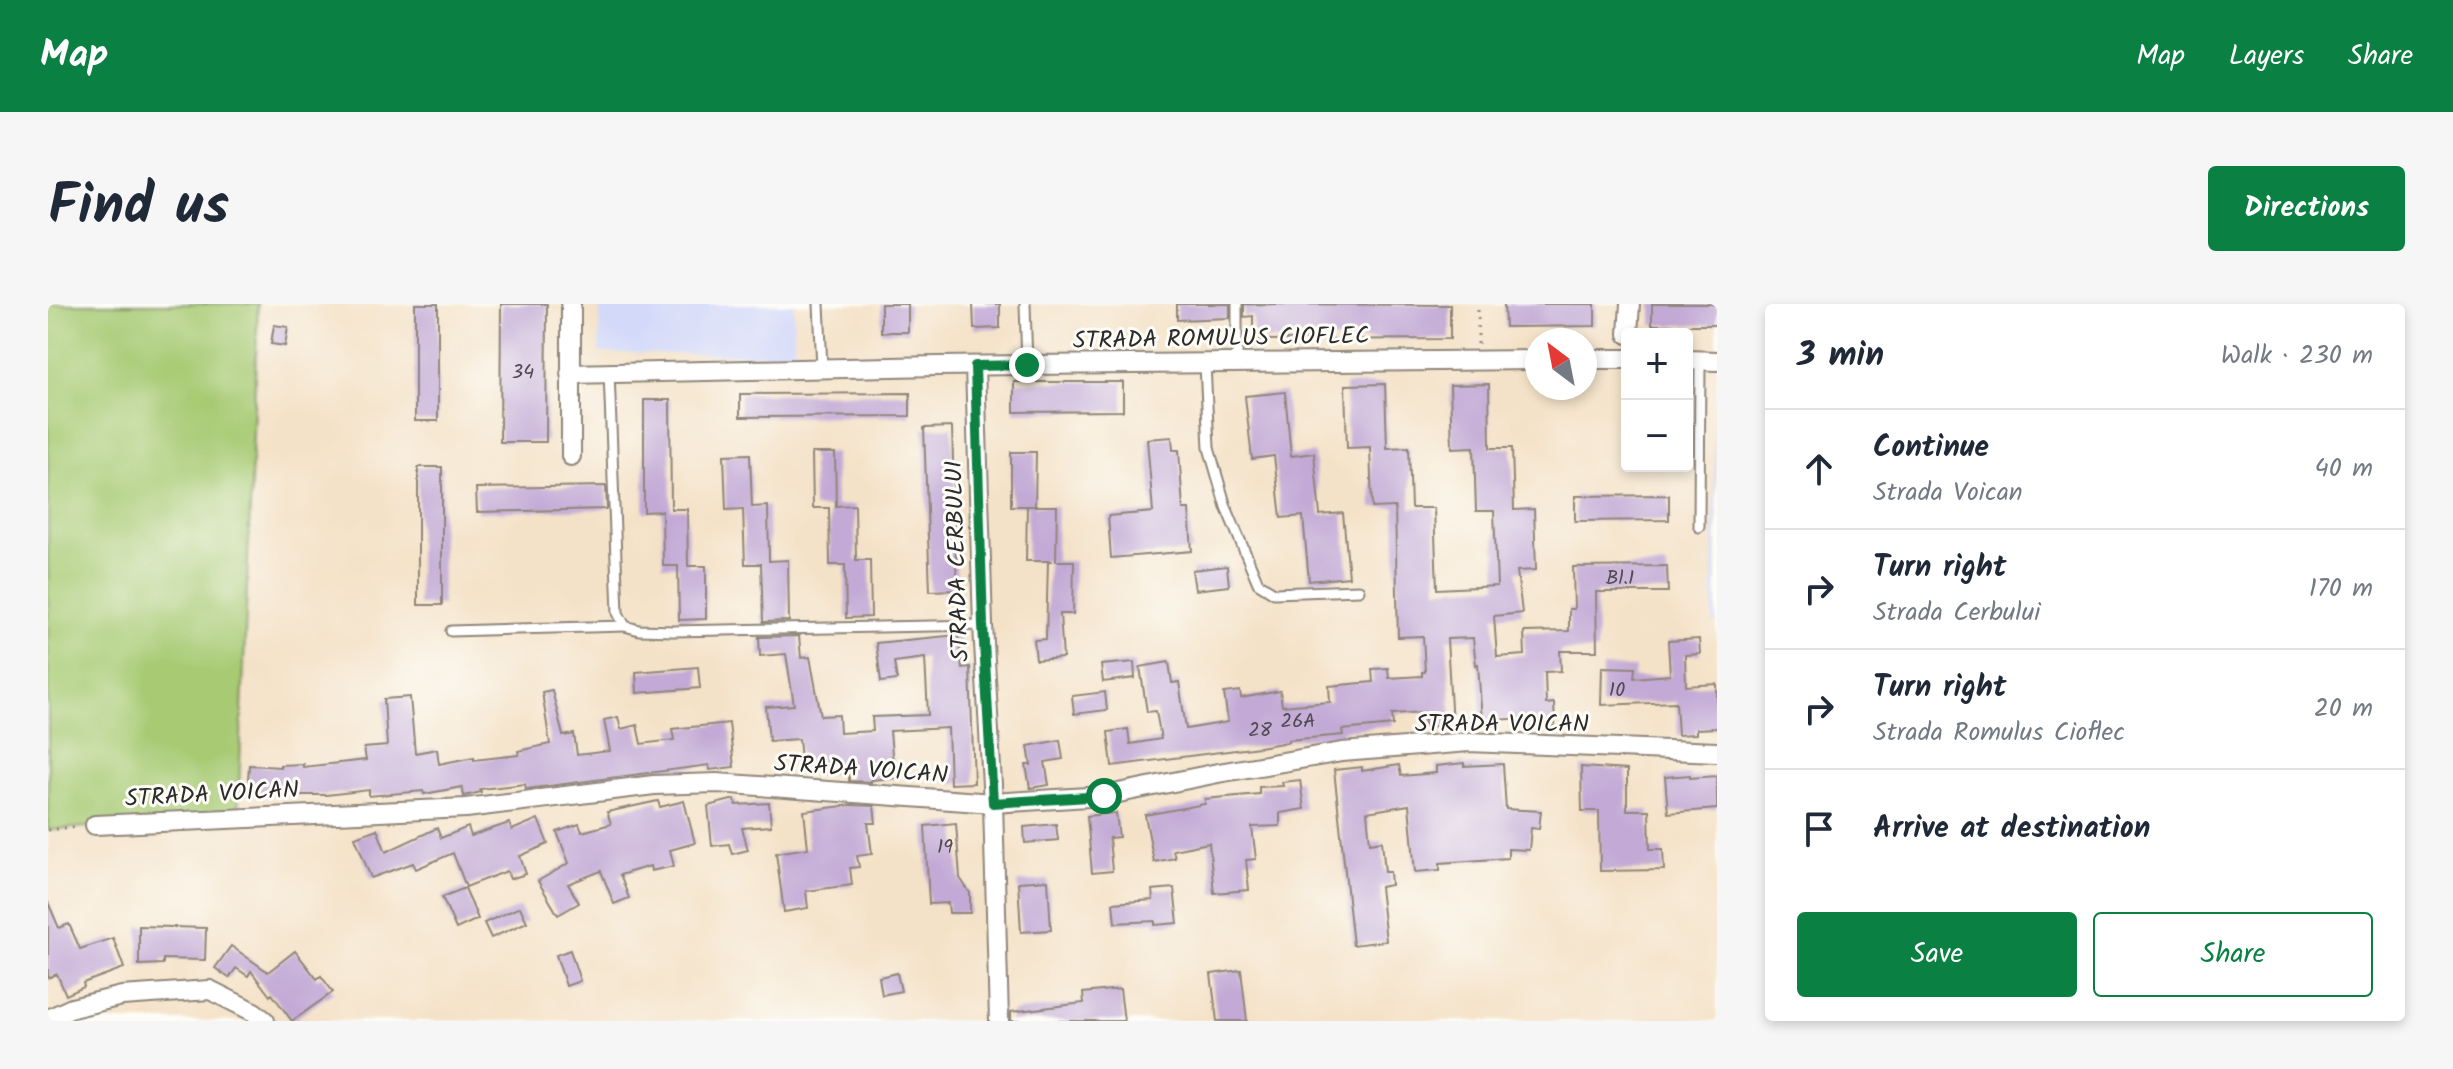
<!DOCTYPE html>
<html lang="en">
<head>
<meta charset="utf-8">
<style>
	:root { --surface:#fff; --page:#f6f6f7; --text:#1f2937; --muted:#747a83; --line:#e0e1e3; --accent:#0b8043 }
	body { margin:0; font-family:Kalam,sans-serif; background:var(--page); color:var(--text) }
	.controls { position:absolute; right:24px; top:24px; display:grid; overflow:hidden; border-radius:8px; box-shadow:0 4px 12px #0003 }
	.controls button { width:72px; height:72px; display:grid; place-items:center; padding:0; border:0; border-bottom:2px solid var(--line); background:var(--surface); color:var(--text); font:40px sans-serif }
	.compass { position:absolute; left:1477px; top:24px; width:72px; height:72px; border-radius:50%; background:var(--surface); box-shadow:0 4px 12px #0003; rotate:328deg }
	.stop { position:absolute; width:24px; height:24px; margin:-18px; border:6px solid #0b8043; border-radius:50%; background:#fff }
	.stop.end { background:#0b8043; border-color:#fff; box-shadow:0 2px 8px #0008 }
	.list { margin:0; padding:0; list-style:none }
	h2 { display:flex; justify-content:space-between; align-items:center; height:104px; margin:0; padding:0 32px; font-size:34px }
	h2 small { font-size:26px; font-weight:400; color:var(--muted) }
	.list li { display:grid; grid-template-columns:52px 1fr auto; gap:24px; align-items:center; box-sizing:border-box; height:120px; padding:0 32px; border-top:2px solid var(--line) }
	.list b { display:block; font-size:30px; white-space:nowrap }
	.list p { margin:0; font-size:26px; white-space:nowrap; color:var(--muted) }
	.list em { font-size:26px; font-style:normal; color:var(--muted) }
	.actions { display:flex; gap:16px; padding:24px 32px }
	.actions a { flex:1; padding:18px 0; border:2px solid var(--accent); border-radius:8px; text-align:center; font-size:28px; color:var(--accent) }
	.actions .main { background:var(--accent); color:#fff }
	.icon { flex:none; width:44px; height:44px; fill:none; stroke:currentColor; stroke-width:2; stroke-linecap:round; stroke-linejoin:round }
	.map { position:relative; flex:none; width:1669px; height:717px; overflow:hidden; border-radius:8px }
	header { display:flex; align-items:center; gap:48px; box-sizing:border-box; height:112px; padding:0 40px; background:var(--accent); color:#fff }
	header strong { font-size:38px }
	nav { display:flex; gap:44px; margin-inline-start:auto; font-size:28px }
	.intro { display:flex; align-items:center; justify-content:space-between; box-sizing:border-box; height:192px; padding:0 48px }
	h1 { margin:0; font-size:56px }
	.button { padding:20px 36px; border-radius:8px; background:var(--accent); color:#fff; font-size:28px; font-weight:700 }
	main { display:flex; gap:48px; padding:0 48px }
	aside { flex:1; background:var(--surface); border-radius:8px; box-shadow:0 4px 12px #0003 }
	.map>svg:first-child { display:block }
</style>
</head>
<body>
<header>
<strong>Map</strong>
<nav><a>Map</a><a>Layers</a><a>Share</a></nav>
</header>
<div class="intro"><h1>Find us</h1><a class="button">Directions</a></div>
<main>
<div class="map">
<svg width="1669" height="717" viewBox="0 0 1669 717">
	<rect width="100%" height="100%" fill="#fdfcf7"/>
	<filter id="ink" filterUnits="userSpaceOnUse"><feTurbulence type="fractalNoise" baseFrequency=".0125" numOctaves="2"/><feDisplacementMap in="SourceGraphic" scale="16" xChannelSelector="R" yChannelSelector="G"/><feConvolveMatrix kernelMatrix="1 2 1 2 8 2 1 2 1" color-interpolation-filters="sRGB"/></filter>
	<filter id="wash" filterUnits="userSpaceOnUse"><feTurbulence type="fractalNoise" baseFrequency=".006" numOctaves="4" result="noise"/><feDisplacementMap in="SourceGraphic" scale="32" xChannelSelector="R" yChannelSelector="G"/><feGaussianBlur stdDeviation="1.8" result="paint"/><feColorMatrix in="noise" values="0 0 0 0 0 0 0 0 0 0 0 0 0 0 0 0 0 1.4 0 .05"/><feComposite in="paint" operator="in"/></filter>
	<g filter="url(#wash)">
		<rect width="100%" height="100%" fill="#f4e2c8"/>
		<!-- built -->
		<g fill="#d3d9f9">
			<path d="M552,0h194v51l-195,-2z"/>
			<path d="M1667,74l2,244 -4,1v-89z"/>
		</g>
		<!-- green -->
		<path fill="#a7ca73" stroke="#697a4f" stroke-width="2" d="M0,0h210l-20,512 -190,14z"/>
		<g id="blocks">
			<!-- building -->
			<g fill="#c3aad6">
				<rect x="367" y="0" width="23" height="117"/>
				<path d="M453,0h46l-1,138h-46z"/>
				<rect x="833" y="0" width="27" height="28"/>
				<path d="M925,0h27v24l-26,1z"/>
				<path d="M1129,0h53v14l-53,2z"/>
				<path d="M1196,0l206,1v34l-197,1v-24l-9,1z"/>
				<path d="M1456,0h91v22l-90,1z"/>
				<rect x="1604" y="0" width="65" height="21"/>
				<path d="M226,21l14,2 -3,19 -14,-2z"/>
				<path d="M966,78h109v29l-109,1z"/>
				<path d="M1337,80l2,64 22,-1 2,61h23l3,81 60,-3 -3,-75h-18l-2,-64 -22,1 -2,-63 39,-1 1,64h22l2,62 20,-1 2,61 -19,1 5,42 -28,3 3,41 28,-2 -1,-23 45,-1v-22h5l-1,-42 94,-1 1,26h-72l1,59h-37l1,20 -16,1 1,32 8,-1 1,23 -31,1v-9l-42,3 -4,-57 -2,1 -3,-27 -26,1 5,86 -27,2 -1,-15 -32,2 1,11 -51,5 1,5 -55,5v2l-29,5 -147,19 -4,-34 20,-3 2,15 31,-5 -5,-28 -9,1 -7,-45 29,-5 3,21 7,-1 7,47 42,-7 -4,-29 16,-2 1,7 39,-7 2,15 48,-4 -1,-16 44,-4 -1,-13 16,-1 1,10 33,-2v-4h3l-2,-36 -25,1 -3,-130 -23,1 -2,-61 -23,1 -2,-63z"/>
				<path d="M1237,88l6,64 23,-3 6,62 23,-2 6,64 -40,4 -6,-65 -22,2 -7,-62 -22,3 -7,-63z"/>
				<path d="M862,89v23l-170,1v-23z"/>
				<path d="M596,96h26l1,109h16l1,57h18v53l-27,1 -1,-54h-15l-1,-55 -18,1z"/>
				<path d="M904,123l5,163 -27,1 -6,-163z"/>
				<path d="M1124,133l1,13h6l4,59h6l3,42 -81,7 -3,-42 45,-4 -6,-73z"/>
				<path d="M963,148h25l-1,54h-24z"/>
				<path d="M764,149h23l1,53 19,-1 1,55h14l1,57 -25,1 -1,-53h-15l-1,-57h-16z"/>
				<path d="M702,150l2,53 16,-1 1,55 19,-1 1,61 -26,1 -2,-58h-16l-2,-55 -17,1 -2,-55z"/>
				<rect x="370" y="163" width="24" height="138"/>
				<path d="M558,182l1,23 -130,3 -1,-24z"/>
				<path d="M1621,191v25l-94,1v-25z"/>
				<path d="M979,202h30l-1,55h18l-1,53h-13l3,44 -27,2 -2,-20 12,-1 2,-78h4h-26z"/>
				<path d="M1179,262l2,20 -34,4 -3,-20z"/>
				<path d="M910,331l4,33 8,-1 4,116 -24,1 -2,-56 -58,3 4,47 -23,2v2l-22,-1v-9l-28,2v-6l-19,2 -3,-31 -30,2 -3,-34 28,-2 -8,-51 -26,2 -1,-19 40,-1 2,22 9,-1 11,59 18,-1 1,18 33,-2 -1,-14 56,-2 -3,-57 -31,4 3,18 -16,2 -5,-39z"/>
				<path d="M1651,335l1,15 -15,1 1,31 31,-2v44l-21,1v5l-18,1 -2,-33 -75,3 1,-38 33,1 -1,10 36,-3 -2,-34z"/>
				<path d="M1086,358l1,16 -32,4 -2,-17z"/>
				<path d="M650,363l2,21 -63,5 -1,-21z"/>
				<path d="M504,386l11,46 11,-2 3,21 33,-4 -6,-31 14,-3 3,12 16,-4 4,19 33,-4 -2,-11 57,-6 5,44 -24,3 -1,-5 -183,24 -1,-5 -45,5 1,3 -17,4 -2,-9 -38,7 -1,-3 -54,5v-6l-43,5h-79l2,-30 31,2v-2l23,-1v3l63,-7 -2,-12 23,-2 -3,-47 26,-2 5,56 22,-4 2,15 35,-7v3l45,-5 -1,-4 32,-7 -8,-52z"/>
				<path d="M1057,388l2,18 -33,4 -2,-18z"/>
				<path d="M1012,436l3,19 -18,3 4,23 -19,3 -4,-23h5l-3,-19z"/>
				<path d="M1416,459v3l39,-2 3,45 35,2 -2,18 -8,-1 -2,22 -21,-1v9l-68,5v7l-25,2 -6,-67 -42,7 3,31 12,-2 3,31h5l1,13 -11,2 6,54 -33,4 -19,-175 28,-3v4l37,-6 2,11 35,-3v-7z"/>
				<path d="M1533,463l46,3v40h22l1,39h13l1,21 -64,1 -1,-60h-17z"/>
				<path d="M1642,471v3l27,-2v33l-49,4 -3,-36z"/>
				<path d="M1252,476l4,29 -24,4v13l-28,1 4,32 -10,1 3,30 -35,3 -5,-50 -36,7 2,8 -21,4 -9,-47 60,-11v-5l54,-5v-7l24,-1 -1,-4z"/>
				<path d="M687,495l1,6 33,-2 2,23 -29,2 6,22 -16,4 -3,-10 -17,2 -4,-40z"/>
				<path d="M610,497l2,6 24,-6 11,42 -25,7 4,16 -23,5 -1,-5 -30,9 9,23 -15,6 -13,-33 -33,13 11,19 -21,12 -20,-34 31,-18 -12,-31 22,-8 3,8 29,-8 -4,-12z"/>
				<path d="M803,501l23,1 2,17h-8l4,31 -15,2 2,11 -9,1 2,17 -46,6 2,17 -24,4 -8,-59 32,-5 -4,-37z"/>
				<path d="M1068,509l3,24 -10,1 3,33 -20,2 -5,-57z"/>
				<path d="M490,515l10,25 -28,12 6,18 -16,5 -3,-8 -41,16 -13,-34 -37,16 -3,-6 -42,15 -16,-41 22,-8 9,23 51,-24 4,10 27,-11 3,9 38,-13 3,7z"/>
				<path d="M908,519l4,55 10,15v20h-21l-1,-10 -19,1 -4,-78z"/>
				<path d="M1008,520l2,16 -33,3 -1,-16z"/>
				<path d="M1000,576l3,50 -30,2 -3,-50z"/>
				<path d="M417,584l13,31 -22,10 -14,-32z"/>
				<path d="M1126,584l4,35 -23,2v-4l-40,2 -2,-20 40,-3 -1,-10z"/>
				<path d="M0,598l11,26 10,-4 11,25 33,-11 11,30 -41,15 1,4 -18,8 -9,-21 -9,4z"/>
				<path d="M472,603l7,15 -36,16 -7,-15z"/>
				<path d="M91,622l67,2 -1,32 -42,-1v5l-24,1z"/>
				<path d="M183,642l37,26 27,-21 22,28 4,-3 12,16 -41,29 -20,-27 -2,2 -19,-25 -3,5 -12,-8 -7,10 -14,-10z"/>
				<path d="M522,646l10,31 -14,5 -10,-31z"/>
				<path d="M1193,666l6,51h-30l-6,-47z"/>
				<path d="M849,669l4,18 -19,4 -3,-18z"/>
				<path d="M1072,685l4,32h-113v-9l73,-9 -1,-10z"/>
			</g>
		</g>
	</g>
	<g filter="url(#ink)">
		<use href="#blocks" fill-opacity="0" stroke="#90867a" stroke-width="2"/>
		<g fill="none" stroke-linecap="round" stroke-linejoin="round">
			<!-- service casing -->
			<g stroke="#90867a" stroke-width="13">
				<g id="service">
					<path d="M771,0l3,64"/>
					<path d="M977,0l2,61"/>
					<path d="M1157,60l4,84 17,59 32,76 16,10 85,-3"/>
					<path d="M1189,60v-60"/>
					<path d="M561,67l9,242 7,13 14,4 34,1 310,-6"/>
					<path d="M1651,223l1,-167"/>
					<path d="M403,327l174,-5"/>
				</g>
			</g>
			<!-- minor casing -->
			<g stroke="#90867a" stroke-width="22">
				<g id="minor">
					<path d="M1580,30l2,-30"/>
					<path d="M1537,55h42"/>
					<path d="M1639,56l30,1"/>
					<path d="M927,62l8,259 10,178 6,218"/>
					<path d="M522,70l367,-8 600,-6"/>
					<path d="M523,152v-152"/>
					<path d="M47,521l371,-17 188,-23 63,-2 276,20 111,-7 114,-23 124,-21 127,-10 248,10"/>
					<path d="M0,715l24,-11 50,-12 88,-6 44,22 11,9"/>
				</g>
			</g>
			<!-- path -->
			<g stroke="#90867a" stroke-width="3" stroke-dasharray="2 6" stroke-linecap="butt">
				<path d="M1430,40v-40"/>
				<path d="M0,526l31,-4"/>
			</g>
			<!-- service -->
			<use href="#service" stroke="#fff" stroke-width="9"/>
			<!-- minor -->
			<use href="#minor" stroke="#fff" stroke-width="18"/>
		</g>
	</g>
	<g fill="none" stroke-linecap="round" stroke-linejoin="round" filter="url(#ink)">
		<!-- route -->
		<path stroke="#0b8043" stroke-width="10" d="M979,61l-52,1 8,259 10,178 111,-7"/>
	</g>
	<g text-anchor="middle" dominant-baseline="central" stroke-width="6" stroke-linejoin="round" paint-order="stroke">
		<!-- number labels -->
		<g font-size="20" fill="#514b56">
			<text x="475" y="69">34</text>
			<text x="1572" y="275">Bl.1</text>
			<text x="1569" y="387">10</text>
			<text x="1250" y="418">26A</text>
			<text x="1212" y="427">28</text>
			<text x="897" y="544">19</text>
		</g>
		<!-- street labels -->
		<g font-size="24" fill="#2b2b2b" stroke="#fdfcf7">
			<text transform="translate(1173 35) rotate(-1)">STRADA ROMULUS CIOFLEC</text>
			<text transform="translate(910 257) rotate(-92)">STRADA CERBULUI</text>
			<text x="1454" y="420">STRADA VOICAN</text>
			<text transform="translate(813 466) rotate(4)">STRADA VOICAN</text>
			<text transform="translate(164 491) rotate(-3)">STRADA VOICAN</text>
		</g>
	</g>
</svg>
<div class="controls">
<button>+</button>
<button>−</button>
</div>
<svg class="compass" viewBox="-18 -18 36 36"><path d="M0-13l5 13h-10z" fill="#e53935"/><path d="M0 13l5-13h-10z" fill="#747a83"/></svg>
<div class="stop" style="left:1056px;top:492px"></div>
<div class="stop end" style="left:979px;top:61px"></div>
</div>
<aside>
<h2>3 min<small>Walk · 230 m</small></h2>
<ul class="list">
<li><svg class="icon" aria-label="ahead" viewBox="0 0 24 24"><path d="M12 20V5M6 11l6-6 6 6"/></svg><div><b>Continue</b><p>Strada Voican</p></div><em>40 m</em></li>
<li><svg class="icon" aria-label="right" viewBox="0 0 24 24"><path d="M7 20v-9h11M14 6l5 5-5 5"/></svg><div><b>Turn right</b><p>Strada Cerbului</p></div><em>170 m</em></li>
<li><svg class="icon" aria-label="right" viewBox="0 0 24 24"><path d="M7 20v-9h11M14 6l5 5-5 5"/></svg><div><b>Turn right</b><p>Strada Romulus Cioflec</p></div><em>20 m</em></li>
<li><svg class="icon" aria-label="arrive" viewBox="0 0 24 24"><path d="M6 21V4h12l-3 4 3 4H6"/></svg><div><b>Arrive at destination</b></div></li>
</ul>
<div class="actions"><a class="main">Save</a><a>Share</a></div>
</aside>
</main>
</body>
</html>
